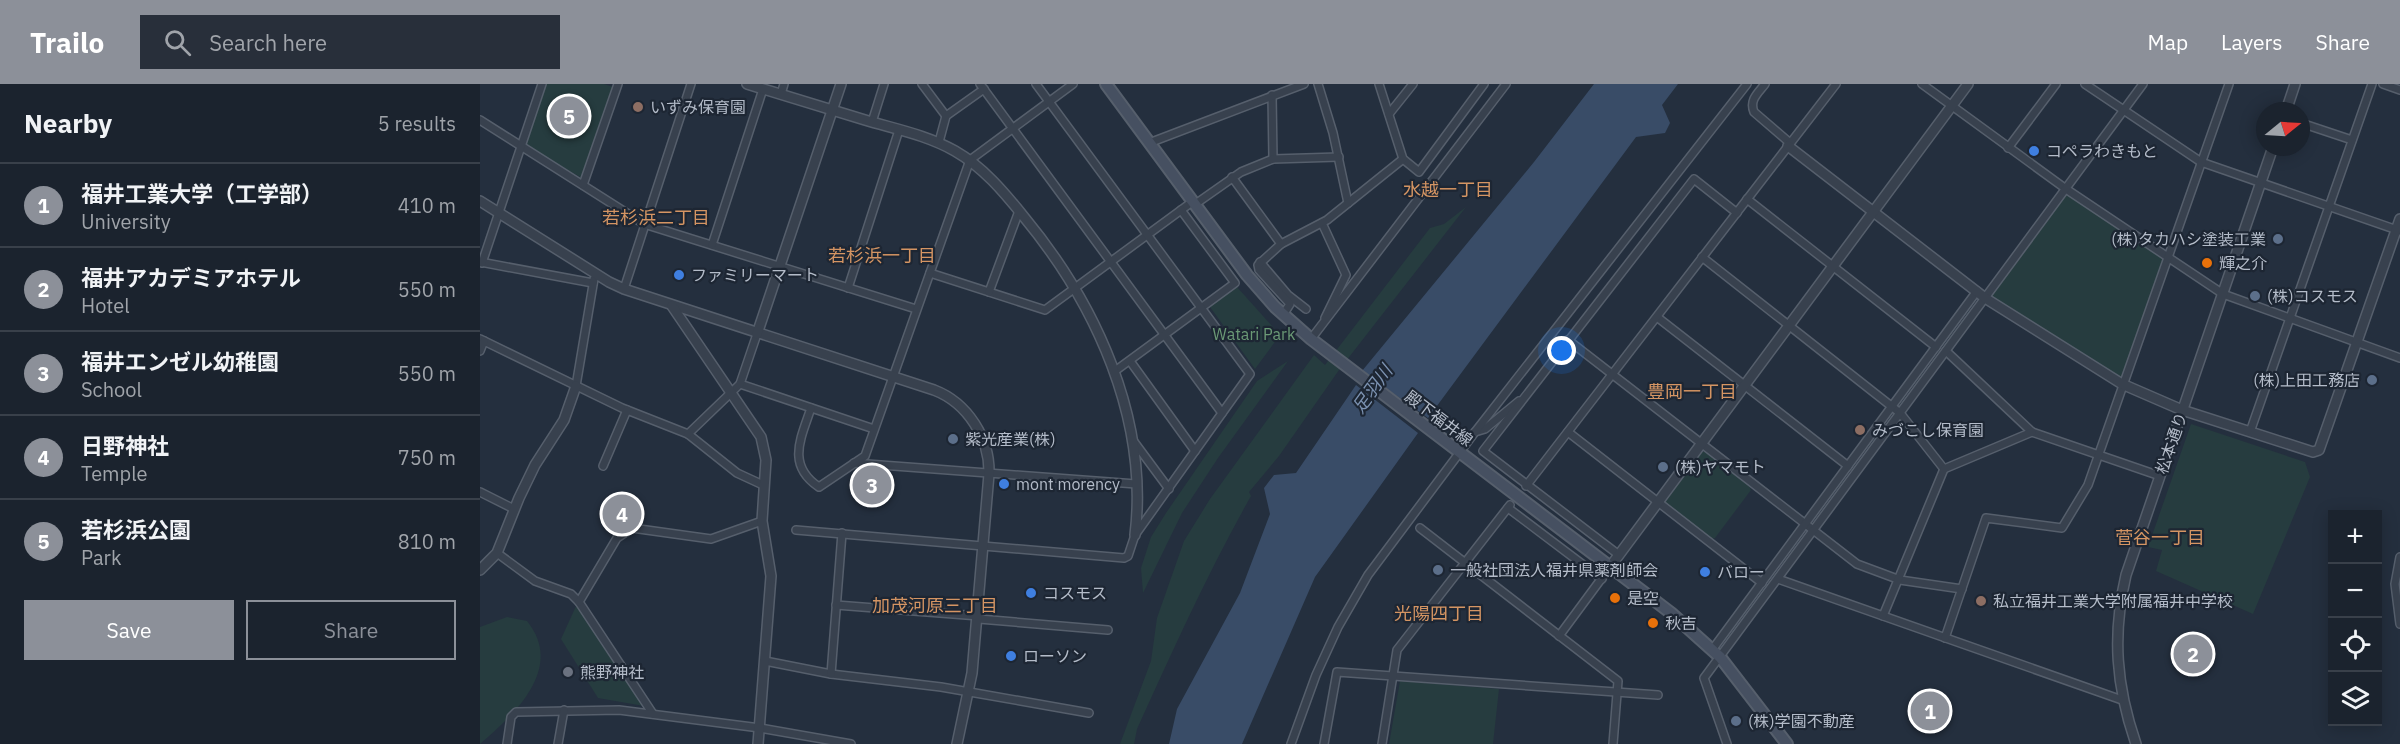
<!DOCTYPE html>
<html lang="en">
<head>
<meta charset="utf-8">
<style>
	:root { --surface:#1b232e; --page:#282f3a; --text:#f1f3f6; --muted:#a0a4aa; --line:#39404a; --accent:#8c9099 }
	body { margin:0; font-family:"IBM Plex Sans","Noto Sans JP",sans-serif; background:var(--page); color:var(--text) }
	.controls { position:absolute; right:18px; bottom:18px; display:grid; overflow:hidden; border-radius:0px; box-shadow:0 3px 15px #0003 }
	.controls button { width:54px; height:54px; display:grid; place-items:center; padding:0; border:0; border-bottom:2px solid var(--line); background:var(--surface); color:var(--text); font:30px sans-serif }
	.compass { position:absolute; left:1776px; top:18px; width:54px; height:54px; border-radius:50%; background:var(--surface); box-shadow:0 3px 15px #0003; rotate:72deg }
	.you { position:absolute; left:1082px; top:267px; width:21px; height:21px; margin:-15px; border:4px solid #fff; border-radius:50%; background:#1a73e8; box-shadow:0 0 0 9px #1a73e833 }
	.badge { display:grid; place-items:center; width:39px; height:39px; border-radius:50%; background:var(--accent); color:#fff; font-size:20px; font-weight:700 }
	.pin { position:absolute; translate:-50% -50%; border:3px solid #fff; box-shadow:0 2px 6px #0006 }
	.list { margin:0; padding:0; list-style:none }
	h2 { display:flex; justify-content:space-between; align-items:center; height:78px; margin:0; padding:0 24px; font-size:26px }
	h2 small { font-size:20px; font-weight:400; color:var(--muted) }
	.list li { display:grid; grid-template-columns:39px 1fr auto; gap:18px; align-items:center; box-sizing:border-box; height:84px; padding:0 24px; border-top:2px solid var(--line) }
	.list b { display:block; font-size:22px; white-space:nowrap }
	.list p { margin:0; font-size:20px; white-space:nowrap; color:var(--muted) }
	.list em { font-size:20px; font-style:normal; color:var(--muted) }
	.actions { display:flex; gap:12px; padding:18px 24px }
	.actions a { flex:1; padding:14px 0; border:2px solid var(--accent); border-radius:0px; text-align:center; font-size:21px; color:var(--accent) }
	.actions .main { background:var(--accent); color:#fff }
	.icon { flex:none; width:33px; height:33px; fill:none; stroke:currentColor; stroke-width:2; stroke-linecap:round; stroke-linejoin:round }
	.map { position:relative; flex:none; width:1920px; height:660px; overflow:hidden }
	header { display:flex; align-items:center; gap:36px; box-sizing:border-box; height:84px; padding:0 30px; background:var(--accent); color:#fff }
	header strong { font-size:28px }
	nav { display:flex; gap:33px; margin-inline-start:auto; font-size:21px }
	.search { width:420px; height:54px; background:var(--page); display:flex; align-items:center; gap:15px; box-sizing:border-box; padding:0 21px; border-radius:0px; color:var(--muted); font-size:22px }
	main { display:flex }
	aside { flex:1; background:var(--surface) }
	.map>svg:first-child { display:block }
</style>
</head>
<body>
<header>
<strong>Trailo</strong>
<div class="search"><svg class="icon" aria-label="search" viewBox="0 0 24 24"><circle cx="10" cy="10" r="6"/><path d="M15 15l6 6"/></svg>Search here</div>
<nav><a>Map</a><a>Layers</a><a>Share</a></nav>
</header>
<main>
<aside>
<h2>Nearby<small>5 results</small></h2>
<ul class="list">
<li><span class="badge">1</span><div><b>福井工業大学（工学部）</b><p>University</p></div><em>410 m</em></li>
<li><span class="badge">2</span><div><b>福井アカデミアホテル</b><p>Hotel</p></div><em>550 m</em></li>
<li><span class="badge">3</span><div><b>福井エンゼル幼稚園</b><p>School</p></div><em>550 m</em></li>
<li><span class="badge">4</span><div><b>日野神社</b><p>Temple</p></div><em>750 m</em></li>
<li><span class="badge">5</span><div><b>若杉浜公園</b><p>Park</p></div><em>810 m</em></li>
</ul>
<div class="actions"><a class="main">Save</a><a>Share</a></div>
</aside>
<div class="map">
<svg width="1920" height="660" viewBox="0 0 1920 660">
	<rect width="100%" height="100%" fill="#242f3e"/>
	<!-- green -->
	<g fill="#263c3f">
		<path d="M65,0h59l9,3 -31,91 -57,-32z"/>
		<path d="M1583,108l104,66 -45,126 -134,-89z"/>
		<path d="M986,123l-127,163 -60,86 -30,36 2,4c-43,76 -78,154 -114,233l-3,15h-14l31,-83 6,-43 27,-77 26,-42 104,-144 11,10 105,-137 14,-4z"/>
		<path d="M757,203l43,48 -25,34 -45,-62z"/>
		<path d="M808,277l-70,97 -36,55 -39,80 -2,-25 10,-31 15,-24 91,-132z"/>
		<path d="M1711,340l114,38 5,15 -57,137 -97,-43 6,-21 -14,-3z"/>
		<path d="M1222,368h3l44,34 2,4 -36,48 -4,1 -45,-34v-4z"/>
		<path d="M97,520l67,102 -46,-8 -37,-59z"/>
		<path d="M27,533l20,4c38,47 -12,93 -47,123v-117z"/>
		<path d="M920,597l99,8 -6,55h-104z"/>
	</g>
	<!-- water -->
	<g fill="#394c67">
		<path d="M1114,0h84l-16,21 8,18 -5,10 -29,4 -208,281 -66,-47 172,-209z"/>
		<path d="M876,301l62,48 -103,144 -73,167h-73l8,-35 63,-116 30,-79 -6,-26 10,-13 22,-2z"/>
	</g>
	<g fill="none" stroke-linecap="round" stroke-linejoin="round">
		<!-- minor casing -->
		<g stroke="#565f6c" stroke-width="10">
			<g id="minor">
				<path d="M442,0l24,32"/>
				<path d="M500,0l242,329"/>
				<path d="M838,0l15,49 15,70"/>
				<path d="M899,0l24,75 16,13 65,-88"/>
				<path d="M1285,0c-7,9 -16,16 -11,28l36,31"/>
				<path d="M1442,0l144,105 157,105 177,64"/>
				<path d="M1605,0l116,78 199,69"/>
				<path d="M1903,0l17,6"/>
				<path d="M301,10l3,-10"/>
				<path d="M792,11l1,64"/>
				<path d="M909,30l24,-30"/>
				<path d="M0,36l164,104 272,85"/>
				<path d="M392,38l12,-38"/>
				<path d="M1821,39l51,17"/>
				<path d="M459,58l7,-26 38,-27"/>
				<path d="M669,59l155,-59"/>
				<path d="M1528,64l48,-64"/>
				<path d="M752,93l49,67"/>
				<path d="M103,101l35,-101"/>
				<path d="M1267,115l189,148"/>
				<path d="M714,121l47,-33 32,-13 66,-2"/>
				<path d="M842,139l24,52 -21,43"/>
				<path d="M232,161l51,-156"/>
				<path d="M1222,173l198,156 44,56"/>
				<path d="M0,178l113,21"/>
				<path d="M780,178l28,33 18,14"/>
				<path d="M2,179l60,-179"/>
				<path d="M450,189l115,37 147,-108"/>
				<path d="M368,204l51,-158"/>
				<path d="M144,205l67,-205"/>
				<path d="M509,208l30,-81"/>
				<path d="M803,231l7,-11 -31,-34 -1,-5 23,-21 46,-24 76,-61"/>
				<path d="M1177,233l191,149"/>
				<path d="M0,255l142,69 66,26 49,39 26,12"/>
				<path d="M831,255l195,-255"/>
				<path d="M1088,256l289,224 43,16 62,9"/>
				<path d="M0,267l4,-10"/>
				<path d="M1466,267l86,81 128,44"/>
				<path d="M650,277l65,90"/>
				<path d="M635,287l120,-88 -54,-73"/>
				<path d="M260,300l134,45"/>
				<path d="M96,302l18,-107"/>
				<path d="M331,324c-10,30 -25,57 8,79l46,-31 105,-296 103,-76"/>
				<path d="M995,348l10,-3 34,-28"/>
				<path d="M1088,348l194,151"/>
				<path d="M1770,348l122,-348"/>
				<path d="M208,350l52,-50 17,-50"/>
				<path d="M652,355l37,50"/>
				<path d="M374,379l282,21"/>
				<path d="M123,382l24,-56"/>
				<path d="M1046,402l310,-402"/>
				<path d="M0,408l34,17"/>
				<path d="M1028,424l94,71"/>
				<path d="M940,444l198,153 -5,63"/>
				<path d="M316,446l328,28 4,-2 7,-21 115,-161 -214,-290"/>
				<path d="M17,469l38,28 36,13 8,8 74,112"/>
				<path d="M1139,471l-136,-104 211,-272 43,34"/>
				<path d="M1920,473l-5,27 5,40"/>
				<path d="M1298,495l344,121"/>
				<path d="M99,518l38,-64 15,-10 79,11 51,-18"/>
				<path d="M356,521l143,11"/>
				<path d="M1403,532l61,-147 88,-37"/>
				<path d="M499,535l129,11"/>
				<path d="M1079,552l51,-69"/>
				<path d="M1465,554l41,-120 76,10 26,-43 141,-401"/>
				<path d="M1232,566l265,-359"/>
				<path d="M285,577l66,13 110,13 148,26"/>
				<path d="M351,590l11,-141"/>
				<path d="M27,660l4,-27 5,-5 103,-2 141,18 91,16"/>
				<path d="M78,660l6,-34"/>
				<path d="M811,660l25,-69 22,-48 30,-52 107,-143 272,-348"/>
				<path d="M844,660l13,-72 321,23"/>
				<path d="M902,660l15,-94 113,-145"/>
				<path d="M1247,660l-23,-66 439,-594"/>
			</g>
		</g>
		<!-- tertiary casing -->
		<g stroke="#565f6c" stroke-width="12">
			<g id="tertiary">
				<path d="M267,0c39,12 78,24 118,36 30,9 62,15 90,31 28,16 49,41 69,66 72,87 125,202 111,318"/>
				<path d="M1806,27l9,-27"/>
				<path d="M1308,62l197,152 137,86 60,26 131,42 6,-2 81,-231"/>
				<path d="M0,117l129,81 15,7 310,101c34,13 56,49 55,84l-17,199 -15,71"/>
				<path d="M192,222l89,131 5,23 -4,61 9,55 -13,168"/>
				<path d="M277,250l84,-250"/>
				<path d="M1130,483l358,-483"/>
				<path d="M0,486l17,-17 22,-55 16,-33 29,-45 12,-34"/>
				<path d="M1656,660c-20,-58 -24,-109 -10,-169l147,-428"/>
			</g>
		</g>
		<!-- secondary casing -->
		<g stroke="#565f6c" stroke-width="14">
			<path id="secondary" d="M626,0l141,191 28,32 36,32 360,274 49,44 67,87"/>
		</g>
		<!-- minor -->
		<use href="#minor" stroke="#38414e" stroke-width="7"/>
		<!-- tertiary -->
		<use href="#tertiary" stroke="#38414e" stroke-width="9"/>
		<!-- secondary -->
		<use href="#secondary" stroke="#465061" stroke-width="10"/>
	</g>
	<!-- markers -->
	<g fill="#8d6e63" stroke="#1d2633" stroke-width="2">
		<circle cx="158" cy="23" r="6"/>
		<circle cx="1380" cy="346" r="6"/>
		<circle cx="1501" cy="517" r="6"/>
	</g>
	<g fill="#3f7fe0" stroke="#1d2633" stroke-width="2">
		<circle cx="1554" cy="67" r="6"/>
		<circle cx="199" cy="191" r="6"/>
		<circle cx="524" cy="400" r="6"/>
		<circle cx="1225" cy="488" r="6"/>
		<circle cx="551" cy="509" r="6"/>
		<circle cx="531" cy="572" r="6"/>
	</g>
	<g fill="#5c6f8a" stroke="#1d2633" stroke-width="2">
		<circle cx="1798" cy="155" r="6"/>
		<circle cx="1775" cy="212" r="6"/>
		<circle cx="1892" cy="296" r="6"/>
		<circle cx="473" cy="355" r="6"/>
		<circle cx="1183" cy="383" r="6"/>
		<circle cx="958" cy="486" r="6"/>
		<circle cx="1256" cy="637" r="6"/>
	</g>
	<g fill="#e8710a" stroke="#1d2633" stroke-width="2">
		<circle cx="1727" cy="179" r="6"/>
		<circle cx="1135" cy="514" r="6"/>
		<circle cx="1173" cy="539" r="6"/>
	</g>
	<circle fill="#6b7280" stroke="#1d2633" stroke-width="2" cx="88" cy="588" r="6"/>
	<g text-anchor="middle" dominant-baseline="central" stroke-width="4.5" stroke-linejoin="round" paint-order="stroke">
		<!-- poi labels -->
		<g font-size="16" fill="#b4bcc9" stroke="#1d2633" text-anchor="start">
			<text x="170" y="23">いずみ保育園</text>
			<text x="1566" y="67">コペラわきもと</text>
			<text x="1786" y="155" text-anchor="end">(株)タカハシ塗装工業</text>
			<text x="1739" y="179">輝之介</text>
			<text x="211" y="191">ファミリーマート</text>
			<text x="1787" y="212">(株)コスモス</text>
			<text x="1880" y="296" text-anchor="end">(株)上田工務店</text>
			<text x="1392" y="346">みづこし保育園</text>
			<text x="485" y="355">紫光産業(株)</text>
			<text x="1195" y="383">(株)ヤマモト</text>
			<text x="536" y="400">mont morency</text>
			<text x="970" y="486">一般社団法人福井県薬剤師会</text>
			<text x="1237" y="488">バロー</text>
			<text x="563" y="509">コスモス</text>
			<text x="1147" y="514">是空</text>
			<text x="1513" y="517">私立福井工業大学附属福井中学校</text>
			<text x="1185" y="539">秋吉</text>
			<text x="543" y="572">ローソン</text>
			<text x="100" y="588">熊野神社</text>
			<text x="1268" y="637">(株)学園不動産</text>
		</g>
		<!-- park labels -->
		<g font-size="16" fill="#6b9a76" stroke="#1d2633">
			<text x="774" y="250">Watari Park</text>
		</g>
		<!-- street labels -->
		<g font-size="16" fill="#b4bcc9" stroke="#1d2633">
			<text transform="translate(959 334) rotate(37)">殿下福井線</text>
			<text transform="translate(1691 359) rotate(-71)">松本通り</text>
		</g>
		<!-- neighbourhood labels -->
		<g font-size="18" fill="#d59563" stroke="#1d2633">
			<text x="968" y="105">水越一丁目</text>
			<text x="176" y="133">若杉浜二丁目</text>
			<text x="402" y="171">若杉浜一丁目</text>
			<text x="1212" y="307">豊岡一丁目</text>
			<text x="1680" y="453">菅谷一丁目</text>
			<text x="455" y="521">加茂河原三丁目</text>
			<text x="959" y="529">光陽四丁目</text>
		</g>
		<!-- water labels -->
		<g font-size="18" font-style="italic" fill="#7c92b1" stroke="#1d2633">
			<text transform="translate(892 305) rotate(-54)">足羽川</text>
		</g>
	</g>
</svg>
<div class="controls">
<button>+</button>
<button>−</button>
<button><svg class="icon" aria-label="locate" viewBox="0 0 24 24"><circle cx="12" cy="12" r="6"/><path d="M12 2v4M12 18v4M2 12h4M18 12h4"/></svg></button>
<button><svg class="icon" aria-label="layers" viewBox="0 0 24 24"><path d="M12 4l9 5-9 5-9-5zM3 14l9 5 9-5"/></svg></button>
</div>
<svg class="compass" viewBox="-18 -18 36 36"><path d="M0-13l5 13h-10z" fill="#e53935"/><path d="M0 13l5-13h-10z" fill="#a0a4aa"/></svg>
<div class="you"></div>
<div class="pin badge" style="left:1450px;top:627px">1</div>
<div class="pin badge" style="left:1713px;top:570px">2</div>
<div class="pin badge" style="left:392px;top:401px">3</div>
<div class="pin badge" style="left:142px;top:430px">4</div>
<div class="pin badge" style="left:89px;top:32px">5</div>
</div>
</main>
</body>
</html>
